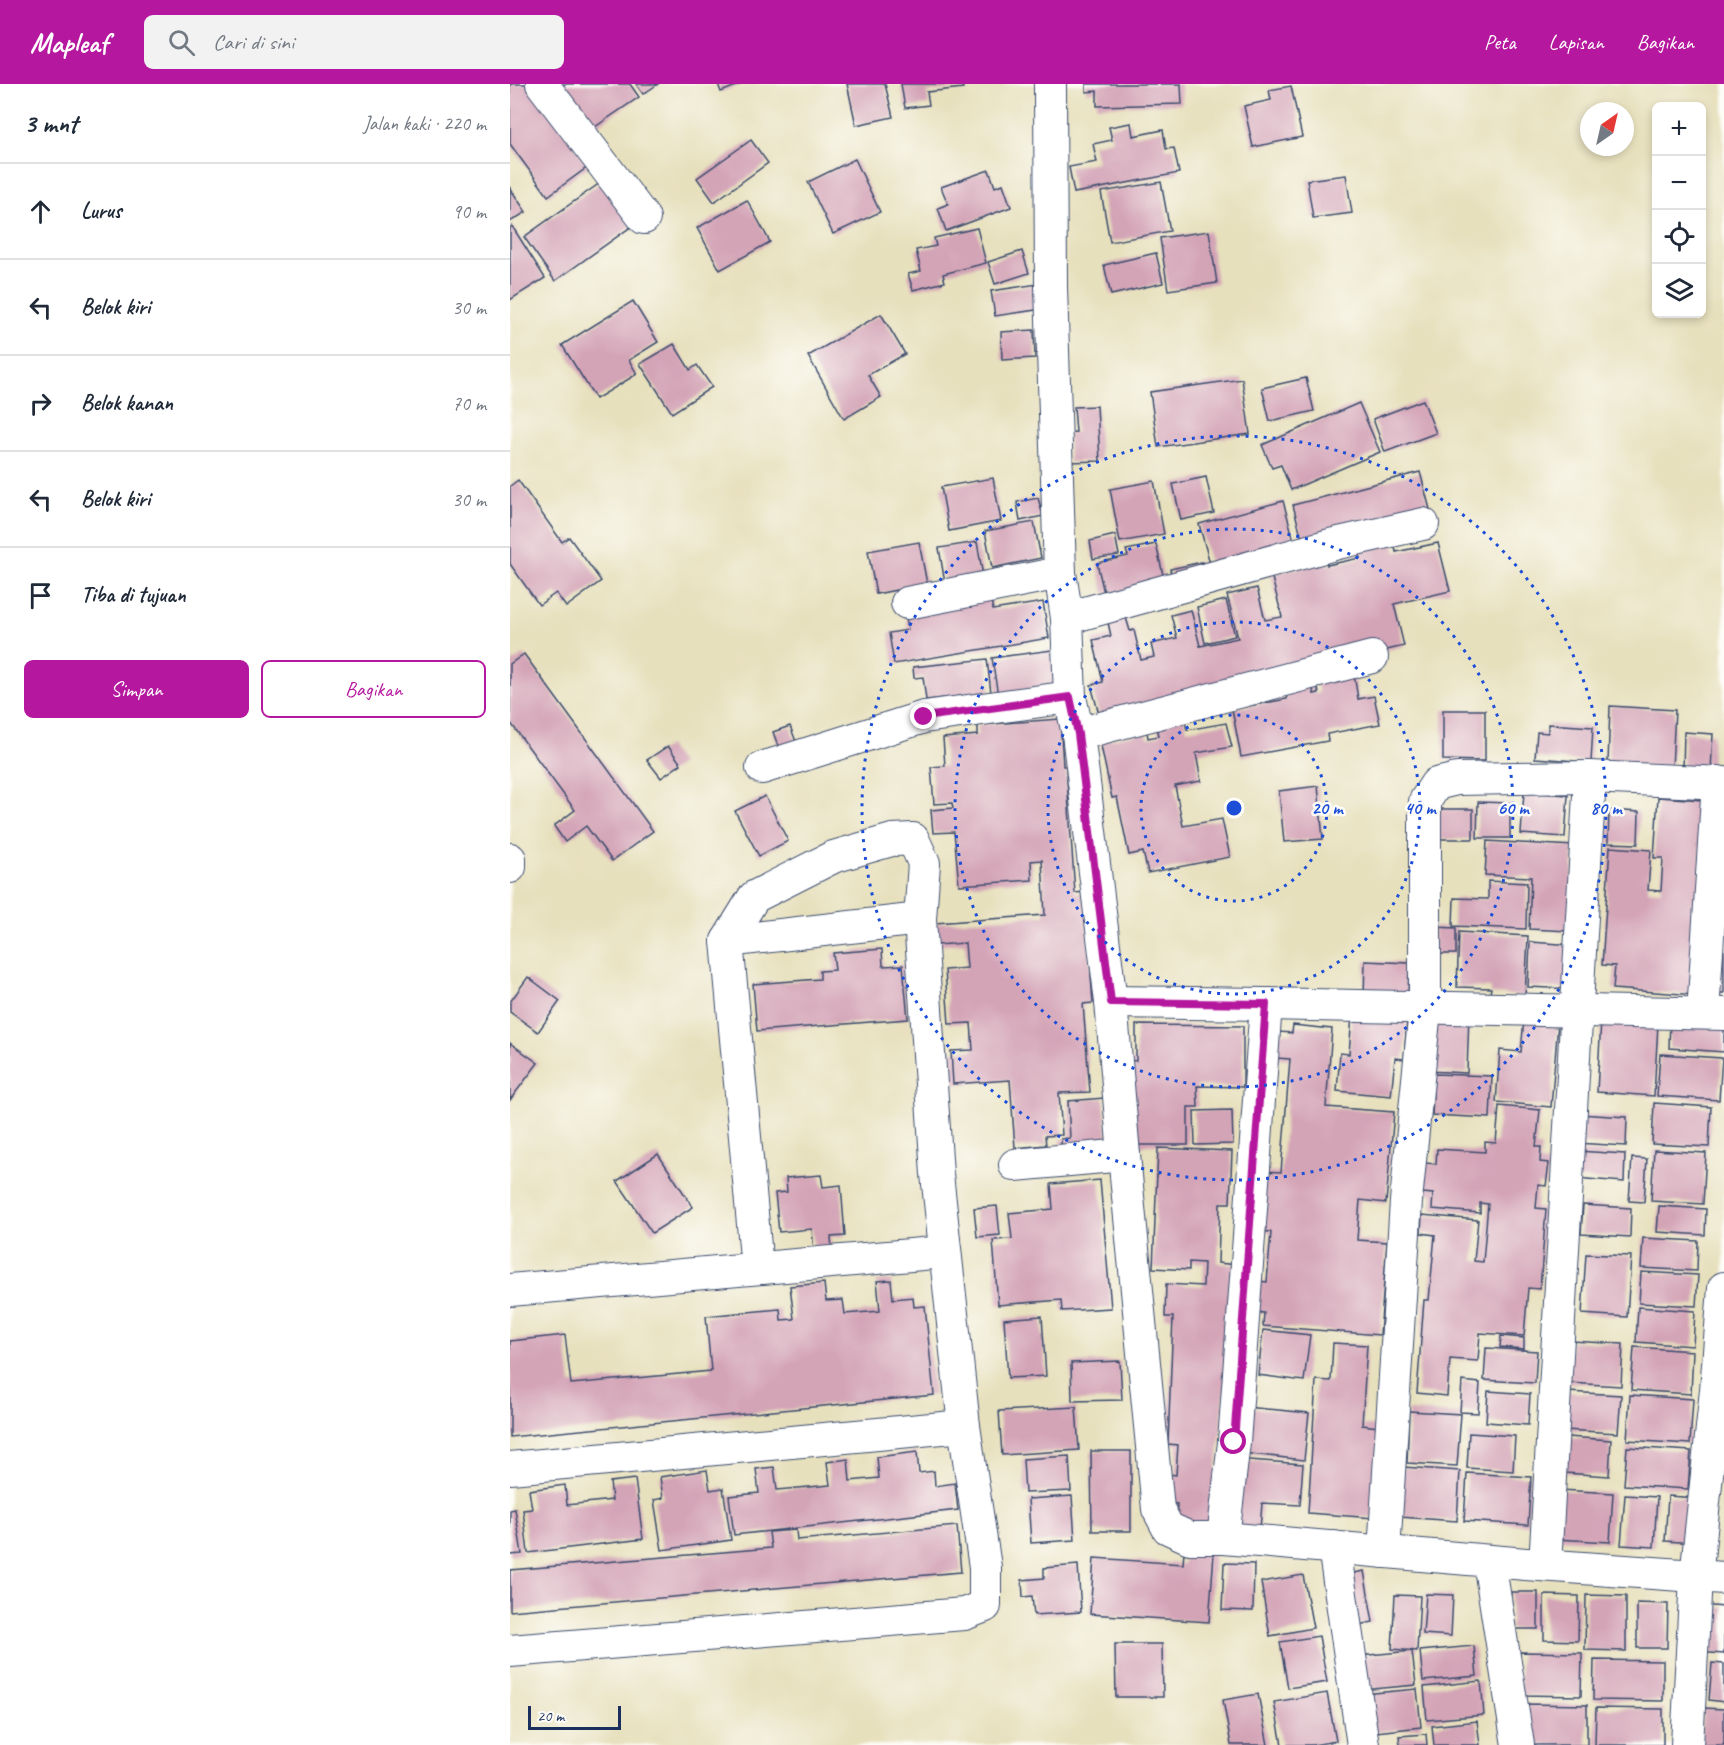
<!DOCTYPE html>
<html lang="id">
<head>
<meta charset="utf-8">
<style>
	:root { --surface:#fff; --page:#f2f2f3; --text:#1f2937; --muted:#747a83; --line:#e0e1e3; --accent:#b5179e }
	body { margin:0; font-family:Caveat,sans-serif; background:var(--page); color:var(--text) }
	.controls { position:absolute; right:18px; top:18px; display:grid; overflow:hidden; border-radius:9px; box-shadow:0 3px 9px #0003 }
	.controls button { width:54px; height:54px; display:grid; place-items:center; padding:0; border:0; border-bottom:2px solid var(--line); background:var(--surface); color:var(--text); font:30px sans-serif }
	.compass { position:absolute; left:1070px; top:18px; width:54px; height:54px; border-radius:50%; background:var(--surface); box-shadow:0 3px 9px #0003; rotate:34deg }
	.scale { position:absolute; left:18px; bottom:15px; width:93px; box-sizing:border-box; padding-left:6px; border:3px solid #1b2f5e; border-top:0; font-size:16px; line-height:21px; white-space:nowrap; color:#1b2f5e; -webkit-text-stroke:4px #fdfcf7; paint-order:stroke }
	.stop { position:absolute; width:18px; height:18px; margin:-14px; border:4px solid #b5179e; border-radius:50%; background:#fff }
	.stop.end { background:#b5179e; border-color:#fff; box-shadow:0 2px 6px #0008 }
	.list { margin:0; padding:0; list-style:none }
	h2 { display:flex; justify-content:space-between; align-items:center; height:78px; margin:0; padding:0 24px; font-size:26px }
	h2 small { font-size:20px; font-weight:400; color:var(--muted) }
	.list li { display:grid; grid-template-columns:39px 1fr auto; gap:18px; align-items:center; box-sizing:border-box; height:96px; padding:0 24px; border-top:2px solid var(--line) }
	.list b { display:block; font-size:22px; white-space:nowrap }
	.list em { font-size:20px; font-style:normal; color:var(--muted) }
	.actions { display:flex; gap:12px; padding:18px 24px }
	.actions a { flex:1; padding:14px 0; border:2px solid var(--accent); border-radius:9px; text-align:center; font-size:21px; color:var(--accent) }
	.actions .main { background:var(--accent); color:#fff }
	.icon { flex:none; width:33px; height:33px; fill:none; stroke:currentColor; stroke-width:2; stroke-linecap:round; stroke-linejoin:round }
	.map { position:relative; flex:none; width:1214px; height:1661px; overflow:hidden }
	header { display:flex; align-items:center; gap:36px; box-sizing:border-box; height:84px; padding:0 30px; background:var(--accent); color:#fff }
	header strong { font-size:28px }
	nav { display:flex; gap:33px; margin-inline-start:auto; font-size:21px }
	.search { width:420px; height:54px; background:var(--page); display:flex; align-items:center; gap:15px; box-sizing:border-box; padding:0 21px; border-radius:9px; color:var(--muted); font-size:22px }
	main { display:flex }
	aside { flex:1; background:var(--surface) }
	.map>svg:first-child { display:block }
</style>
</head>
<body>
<header>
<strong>Mapleaf</strong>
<div class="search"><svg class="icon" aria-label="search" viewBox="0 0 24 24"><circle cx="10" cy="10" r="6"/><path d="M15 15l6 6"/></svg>Cari di sini</div>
<nav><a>Peta</a><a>Lapisan</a><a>Bagikan</a></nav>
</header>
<main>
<aside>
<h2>3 mnt<small>Jalan kaki · 220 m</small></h2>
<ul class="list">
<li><svg class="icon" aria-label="ahead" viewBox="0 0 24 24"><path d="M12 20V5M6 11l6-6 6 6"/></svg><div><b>Lurus</b></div><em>90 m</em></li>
<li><svg class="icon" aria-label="left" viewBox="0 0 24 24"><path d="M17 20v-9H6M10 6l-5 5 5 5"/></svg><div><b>Belok kiri</b></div><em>30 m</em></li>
<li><svg class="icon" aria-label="right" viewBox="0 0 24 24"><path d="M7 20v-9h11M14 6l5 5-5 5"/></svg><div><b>Belok kanan</b></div><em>70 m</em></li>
<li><svg class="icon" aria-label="left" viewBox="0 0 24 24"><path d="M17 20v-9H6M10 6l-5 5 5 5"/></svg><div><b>Belok kiri</b></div><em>30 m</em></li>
<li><svg class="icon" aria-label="arrive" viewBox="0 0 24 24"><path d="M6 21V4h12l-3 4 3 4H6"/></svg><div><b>Tiba di tujuan</b></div></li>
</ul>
<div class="actions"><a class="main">Simpan</a><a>Bagikan</a></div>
</aside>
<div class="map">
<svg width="1214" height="1661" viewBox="0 0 1214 1661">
	<rect width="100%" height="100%" fill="#fdfcf7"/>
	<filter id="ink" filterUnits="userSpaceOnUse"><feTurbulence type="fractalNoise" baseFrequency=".0167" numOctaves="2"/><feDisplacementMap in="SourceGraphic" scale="12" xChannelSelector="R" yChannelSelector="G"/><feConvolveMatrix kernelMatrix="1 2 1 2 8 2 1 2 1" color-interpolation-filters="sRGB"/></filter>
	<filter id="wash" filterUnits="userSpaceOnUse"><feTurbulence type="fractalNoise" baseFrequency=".008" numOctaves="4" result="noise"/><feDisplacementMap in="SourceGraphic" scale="24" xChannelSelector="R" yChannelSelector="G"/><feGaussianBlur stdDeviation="1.35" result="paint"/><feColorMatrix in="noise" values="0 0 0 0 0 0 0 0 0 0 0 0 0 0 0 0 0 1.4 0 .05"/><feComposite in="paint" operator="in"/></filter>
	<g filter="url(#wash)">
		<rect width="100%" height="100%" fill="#e7e0bd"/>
		<g id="blocks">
			<!-- building -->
			<g fill="#d3a3b6">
				<path d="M0,0h18l61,82 -41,30 -38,-52z"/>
				<path d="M48,0h72l9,13 -50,34z"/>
				<path d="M126,0h22l-15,10z"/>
				<path d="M208,0h23l-20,8z"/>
				<path d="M337,0h38l8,33 -37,8z"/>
				<path d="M391,0h61l1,4 -36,4 2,13 -24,3z"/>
				<path d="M576,0h95l1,20 -85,2v-15l-11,1z"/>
				<path d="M781,2l11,51 -49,10 -9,-41 27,-6 -2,-10z"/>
				<path d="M621,39l2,13 30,-6 3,19 8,-1 5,25 -105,20 -5,-26 28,-5 -4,-18 19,-4 -3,-13z"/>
				<path d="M241,56l17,23 -54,39 -17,-24z"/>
				<path d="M345,75l25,53 -47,22 -25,-52z"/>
				<path d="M479,86l6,17 8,-3 8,23 -65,24 -8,-23 10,-4 -7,-17z"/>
				<path d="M836,91l6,38 -39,5 -6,-38z"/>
				<path d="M651,98l9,49 -60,11 -9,-50z"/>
				<path d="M90,99l32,43 -77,55 -31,-44z"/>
				<path d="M0,104l16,24 -16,10z"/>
				<path d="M237,116l23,42 -50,28 -23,-42z"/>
				<path d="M2,142l33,52 -35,22v-72z"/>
				<path d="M467,144l9,35 -43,11 2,8 -32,8 -5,-16 13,-3 -5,-21 20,-4 -2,-8z"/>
				<path d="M699,147l8,52 -49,7 -8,-52z"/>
				<path d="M512,167l7,22 -34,11 -7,-22z"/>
				<path d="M646,169l7,30 -52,12 -7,-30z"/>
				<path d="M528,200l4,25 -47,7 -4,-25z"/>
				<path d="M123,217l25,41 -29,18 8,14 -41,25 -34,-54z"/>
				<path d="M371,230l24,40 -37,21 13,22 -37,22 -36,-63z"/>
				<path d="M524,246l1,28 -33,2 -1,-28z"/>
				<path d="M164,260l16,26 7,-5 15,22 -40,26 -32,-49z"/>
				<path d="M796,294l8,33 -44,10 -8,-33z"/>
				<path d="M732,295l8,55 -92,13 -8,-55z"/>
				<path d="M913,316l13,33 -51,19 -12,-33z"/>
				<path d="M849,319l21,49 -89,38 -10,-25 -9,3 -10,-23z"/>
				<path d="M587,322l3,55 -31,1 -1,-29 8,-1 -2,-25z"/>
				<path d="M910,388l11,41 -127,34 -11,-42z"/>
				<path d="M696,393l8,36 -33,7 -8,-36z"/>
				<path d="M483,394l8,43 -52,10 -8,-44z"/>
				<path d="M8,396l44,62 7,-5 32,44 -35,26 -10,-14 -17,12 -29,-41v-78z"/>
				<path d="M644,397l10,53 -44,8 -10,-53z"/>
				<path d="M528,414l5,18 -23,5 -3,-19z"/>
				<path d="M773,417l12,43 -84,23 -12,-43z"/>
				<path d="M524,438l7,36 -49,10 -7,-37z"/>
				<path d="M605,451l4,20 -26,4 -3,-18z"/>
				<path d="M409,458l8,42 -51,10 -8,-43z"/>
				<path d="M467,458l6,34 -38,7 -6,-35z"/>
				<path d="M884,458l2,10 42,-9 12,48 -56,13 10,42 -304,72 -9,-33 12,-3 -10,-42 18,-4 -4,-18 18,-4 5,17 4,-1 7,30 13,-3 -3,-13 26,-6 -6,-23 20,-5 9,36 38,-8 -11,-43 30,-7 8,32 17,-3 -11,-43 55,-13 1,4 33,-7 -2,-7z"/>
				<path d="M646,460l10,44 -62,5 -7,-30 31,-7 -2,-6z"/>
				<path d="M692,478l4,16 -33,7 -3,-16z"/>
				<path d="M480,512l3,14 50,-8 6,36 -155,26 -5,-31 19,-3 -3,-19z"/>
				<path d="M716,516l9,36 -30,7 -8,-36z"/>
				<path d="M542,566l7,43 -60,9 -7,-44z"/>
				<path d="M14,570l129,177 -41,30 -26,-35 -21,16 -11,-16 21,-16 -65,-88v-58z"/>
				<path d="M477,575l4,34 -65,7 -3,-23 -9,1 -1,-11z"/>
				<path d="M844,590l4,25 16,-3 6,28 -53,10 1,7 -87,16 -9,-48 55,-10 -2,-9 27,-6 2,10 5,-1 -3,-12z"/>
				<path d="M1100,622l65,4 -3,58 -64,-4z"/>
				<path d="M933,626h42v51l-42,-1z"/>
				<path d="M674,633l3,13 39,-7 6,24 -36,6 5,28 -26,5 8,40 39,-7 8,38 -82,16 -5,-21 -14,3 -12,-58 -5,1 -12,-57 47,-9 1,6 11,-2 -3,-14z"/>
				<path d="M550,635l3,47h3l9,127 10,-1 8,111 -10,1 7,88 -31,1 3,42 -17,1 1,9 -31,3 -5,-68 -57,4 -2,-33 22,-1 -2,-27 -22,1 -4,-54 22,-2 -2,-25 -28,2 -2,-22 110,-8 -3,-55 -11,1 1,19 -73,5 -5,-53 -21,1 -2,-23 22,-2 -1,-5 -18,1 -3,-37 14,-1 -2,-28 35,-3v-10z"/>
				<path d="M1038,640l45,3 -2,35 -56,-4 2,-26 11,1z"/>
				<path d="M280,642l7,18 -17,7 -7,-19z"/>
				<path d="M1174,648l29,2 -2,36 -28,-1z"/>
				<path d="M158,662l13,18 -20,14 -14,-18z"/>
				<path d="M808,702l5,53 -39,3 -5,-51z"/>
				<path d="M1014,708l44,3 -3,42 -44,-3z"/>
				<path d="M255,712l23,45 -29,15 -24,-45z"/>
				<path d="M1148,713l45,3 -7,195 -83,-6 2,-23 -13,-1 8,-118 41,3 -3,40 13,1 2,-33h-9z"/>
				<path d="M968,718l32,1v35h-33z"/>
				<rect x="929" y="725" width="34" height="30"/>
				<path d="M1099,726l30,2 -1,32 -30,-1z"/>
				<path d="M977,757l87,5 -4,85 -41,-2 2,-52 -46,-2z"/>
				<path d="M978,797l39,2 -1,46 -73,-3 1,-28 34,1z"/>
				<path d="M924,843l22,1v26h-23z"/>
				<path d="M949,848l69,4 -3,60 -35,-2 1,-6 -34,-1z"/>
				<path d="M1020,858l44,3 -2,44 -44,-2z"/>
				<path d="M372,865l1,17 20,-1 5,54 -151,12 -4,-47 67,-5v-8l15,-1 -2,-17z"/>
				<rect x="1204" y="867" width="10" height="42"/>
				<path d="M855,877l44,2 -1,35 -44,-2z"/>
				<path d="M18,893l32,24 -22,31 -28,-20v-10z"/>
				<path d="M920,928l39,2 -2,59 -40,-2z"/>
				<path d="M842,931l55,5 -3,39 -9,-1 -4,38 -54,-5 3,-38 9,1z"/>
				<path d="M1014,935l34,4 -7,84 -55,-5 4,-52 21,2z"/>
				<path d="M1160,935l54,4v29l-55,-4z"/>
				<path d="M1091,936l57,4 -4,72 -57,-4z"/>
				<path d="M626,941l107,1v61l-46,-1 1,21h-10v38h-53l-7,-85 8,1z"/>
				<path d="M783,941l39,4 -6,78 68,5 -8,91 -26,-3 -3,40 30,2 -7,93 -117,-9 1,-13 -12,-1 -3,-32 18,2 4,-50 -14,-1 4,-60 20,1 9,-113 -14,-1 3,-26 13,1z"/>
				<path d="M0,959l28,20 -28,37z"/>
				<path d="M1150,970l62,4 -3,42 -62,-4z"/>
				<path d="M924,990l58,2 -2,42 -58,-3z"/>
				<path d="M594,1014l5,54 -47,3 -1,-16 9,-1 -2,-37z"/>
				<path d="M1144,1019l57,4 -2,40 -57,-3z"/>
				<path d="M989,1022l41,4 -4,37h5l-1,15 9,1 -3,23 -8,-1 -2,23 10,1 -6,80 -12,-1 -4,48 -44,-3 -2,28 -28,-2 -3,37 -30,-3 7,-93h5l6,-65 -14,-2 1,-18 56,5 -4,41 9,1 5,-58 -8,-1v10l-48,-4 1,-15 -10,-1 2,-30 11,1 1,-15 48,3v-10l11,1z"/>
				<path d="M722,1026l1,34 -38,1 -1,-34z"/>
				<path d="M1068,1030l49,3 -1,29 -50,-3z"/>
				<path d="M648,1064l74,3 -2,52h-10l-2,60 20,2 -27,258 -35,-1 1,-18 -10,-1 2,-29 7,1 2,-30 -10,-1 5,-127h-8l1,-33 37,2 1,-23 -15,-1v8l-36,-2z"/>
				<path d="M1144,1066l52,3 -3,51 -52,-3z"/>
				<path d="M1067,1067l48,3 -1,28 -49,-4z"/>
				<path d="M148,1070l35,53 -41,26 -35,-52z"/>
				<path d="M1122,1074l15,1 -3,43 -15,-1z"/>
				<path d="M311,1091l2,12 18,-2 4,51 -14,1 1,13 -18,2 -2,-23 -33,3 -4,-39 12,-1 -1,-14z"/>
				<path d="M590,1096l11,128 -49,3 -1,-11 -63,5 -5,-65 19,-1 -3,-26 44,-4 -2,-25z"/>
				<path d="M1073,1121l48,3 -1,29 -49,-3z"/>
				<path d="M487,1122l3,29 -23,2 -3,-29z"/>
				<path d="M1149,1122l47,3 -1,26 -48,-3z"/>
				<path d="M1133,1154l55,3 -1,30 -56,-3z"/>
				<path d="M1076,1170l45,2 -4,61 -45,-3z"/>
				<path d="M1131,1188l57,3 -2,31 -57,-3z"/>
				<path d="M381,1196l2,19 20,-2 1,10 11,-1 9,89 -424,42v-96l55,-6 6,49 140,-13 -5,-55 74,-7 1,11 13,-1 -4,-33 34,-3 2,18 17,-1 2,14 35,-3 -3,-30z"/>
				<path d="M1128,1223l57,4 -2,35 -57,-4z"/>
				<path d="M532,1232l4,60 -38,2 -4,-59z"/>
				<path d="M753,1246l47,5 -6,46 -46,-6z"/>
				<path d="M991,1252l23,2v11l-24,-2z"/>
				<path d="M1061,1257l52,3 -2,42 -52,-3z"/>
				<path d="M823,1259l34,2 -5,80 17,2 -5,91 -66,-5 8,-133 15,1z"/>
				<path d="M1124,1263l59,4 -2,43 -60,-4z"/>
				<path d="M976,1264l51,3 -2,32 -51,-3z"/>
				<path d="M610,1277l2,39 -50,1 -1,-38z"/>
				<path d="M952,1297l18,2 -2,30 -18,-1z"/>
				<path d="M978,1307l42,3 -2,31 -42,-3z"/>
				<path d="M1057,1308l54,3 -3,38 -54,-3z"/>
				<path d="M1120,1311l63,4 -3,45 -63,-4z"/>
				<path d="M566,1323l3,43 -77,5 -3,-44z"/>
				<path d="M736,1323l63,6 -5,47 -62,-7z"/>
				<path d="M899,1327l52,3 -4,52 -50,-3z"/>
				<path d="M959,1349l46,3 -2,35 -46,-3z"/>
				<path d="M1057,1353l44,3 -2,36 -44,-3z"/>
				<path d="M1117,1363l64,4 -3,38 -64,-4z"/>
				<path d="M581,1367h40v80h-39z"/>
				<path d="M407,1368l2,21 15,-2 1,15 20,-3 3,27 -224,25 -5,-39 30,-3 -3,-24 18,-2 3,23 53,-5 -3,-23 21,-3 2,22 29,-3 -2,-21z"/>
				<path d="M559,1372l2,35 -46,2 -2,-34z"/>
				<path d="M726,1375l67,5 -3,41 -38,-2 -2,27 -29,-2z"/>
				<path d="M893,1383l57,4 -3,50 -57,-4z"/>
				<path d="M197,1386l3,20 13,-2 8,52 -69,10 -8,-50 9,-2 -3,-21z"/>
				<path d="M957,1389l64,4 -3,48 -64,-4z"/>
				<path d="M125,1395l8,60 -115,14 -5,-43 9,-1 -3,-19 36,-5 2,20 45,-5 -2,-18z"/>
				<path d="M1050,1406l53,3 -3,49 -54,-3z"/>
				<path d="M1115,1411l32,2 -3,50 -33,-2z"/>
				<path d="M562,1412l3,44 -44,3 -3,-44z"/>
				<path d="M1158,1412l30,2 -3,45 -30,-2z"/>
				<path d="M5,1425l7,45 -12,1v-45z"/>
				<path d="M447,1442l4,46 -451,39v-41l261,-22 -2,-16 27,-2 1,10z"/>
				<path d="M674,1468l30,1 -5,69 -119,-8 4,-56 89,6z"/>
				<path d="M714,1479l30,1 -1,47 -31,-1z"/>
				<path d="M568,1481l3,47 -47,3 -2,-19 -9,1 -1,-17 22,-2v-10z"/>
				<path d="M854,1487l9,51 -20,4 -9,-51z"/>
				<path d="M793,1491l10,53 -43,8 -9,-54z"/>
				<path d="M1001,1508h27v37h-28z"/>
				<path d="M916,1510l27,1 -2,41 -28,-2z"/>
				<path d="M885,1511l25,1 -3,55 -25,-2z"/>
				<path d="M1034,1511l35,1 -1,45 -34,-1z"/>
				<path d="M1076,1511l40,1v55l-41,-1z"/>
				<path d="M1127,1519l31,1 -1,44h-30z"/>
				<path d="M1191,1521l23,2v47l-27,-2z"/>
				<path d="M809,1552l8,46 -39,6 -8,-46z"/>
				<path d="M605,1560h47l1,53h-47z"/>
				<path d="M964,1562l3,30 -54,5 -3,-30z"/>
				<path d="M902,1567l4,34 -54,5 -4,-34z"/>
				<path d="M1010,1568l62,1 -1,43 -61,-1z"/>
				<path d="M1084,1576l69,1v40l-70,-1z"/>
				<path d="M1202,1579l12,1v38l-15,-2z"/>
				<path d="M971,1597l3,34 -57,5 -3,-33z"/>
				<path d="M907,1605l4,38 -54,6 -4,-39z"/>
				<path d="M817,1609l9,48 -23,4h-31l-8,-43z"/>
				<path d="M748,1610l10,51h-37l-8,-45z"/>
				<path d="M1014,1620l63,1v40h-63z"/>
				<path d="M1086,1624l67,1v36h-68z"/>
				<path d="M1193,1624l21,1v36h-24z"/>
				<path d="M967,1637l3,24h-46l-2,-19z"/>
				<path d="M916,1650l1,11h-27l-1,-9z"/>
			</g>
		</g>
	</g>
	<g filter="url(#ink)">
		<use href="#blocks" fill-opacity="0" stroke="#3a4a6c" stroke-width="1.5"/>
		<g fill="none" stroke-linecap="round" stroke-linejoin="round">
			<!-- minor casing -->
			<g stroke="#3a4a6c" stroke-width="34">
				<g id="minor">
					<path d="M32,0l102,134"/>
					<path d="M540,0l1,203 9,286 7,45 3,79 8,37 33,268 13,153 34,354 10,19 22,10h33l303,26 198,14"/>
					<path d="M397,519l153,-30"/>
					<path d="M557,534l267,-74 89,-20"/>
					<path d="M568,650l294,-77"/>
					<path d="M252,684l162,-51 146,-20"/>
					<path d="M0,775v8"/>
					<path d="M601,918l155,2 458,10"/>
					<path d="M1193,929l15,-231"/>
					<path d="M505,1081l109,-10"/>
					<path d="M247,1184l-30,-327 193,-22"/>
					<path d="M0,1206l435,-38"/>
					<path d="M0,1384l454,-42"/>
					<path d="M713,1454l11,-96 32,-438"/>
					<path d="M824,1463l29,198"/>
					<path d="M874,1468l22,-351 19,-192v-208l11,-17 21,-5 133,-2 134,6"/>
					<path d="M979,1477l29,184"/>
					<path d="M1035,1481l45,-788"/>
					<path d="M0,1567l454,-37 21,-8v-39l-21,-141 -27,-252 -17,-255 4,-56 -11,-24 -21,1 -59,17 -79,40 -27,44"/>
					<path d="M1177,1661l9,-168 20,-187 8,-102"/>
				</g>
			</g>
			<!-- minor -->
			<use href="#minor" stroke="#fff" stroke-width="32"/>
		</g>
	</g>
	<g fill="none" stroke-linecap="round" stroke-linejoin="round" filter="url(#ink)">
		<!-- route -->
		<path stroke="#b5179e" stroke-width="8" d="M414,633l146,-20 8,37 33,268 155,2 -32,438"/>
	</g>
	<!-- distance rings -->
	<g fill="none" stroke="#1d4ed8" stroke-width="3" stroke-dasharray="3 6">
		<circle cx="724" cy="724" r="93"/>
		<circle cx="724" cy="724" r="186"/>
		<circle cx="724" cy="724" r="279"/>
		<circle cx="724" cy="724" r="372"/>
	</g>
	<circle cx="724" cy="724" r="9" fill="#1d4ed8" stroke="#fdfcf7" stroke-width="3"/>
	<g font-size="18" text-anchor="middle" font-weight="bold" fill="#1d4ed8" stroke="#fdfcf7" stroke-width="5" stroke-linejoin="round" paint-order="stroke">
		<text x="817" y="730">20 m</text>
		<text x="910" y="730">40 m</text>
		<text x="1003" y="730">60 m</text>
		<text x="1096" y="730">80 m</text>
	</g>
</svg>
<div class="controls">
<button>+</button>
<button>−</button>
<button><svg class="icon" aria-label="locate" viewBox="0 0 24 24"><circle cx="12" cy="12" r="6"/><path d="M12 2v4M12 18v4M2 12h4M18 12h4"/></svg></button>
<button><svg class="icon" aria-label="layers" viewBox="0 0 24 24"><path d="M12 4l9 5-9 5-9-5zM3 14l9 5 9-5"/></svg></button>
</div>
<svg class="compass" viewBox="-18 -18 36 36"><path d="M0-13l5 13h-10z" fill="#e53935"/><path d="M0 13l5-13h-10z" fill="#747a83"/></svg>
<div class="scale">20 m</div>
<div class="stop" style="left:724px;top:1358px"></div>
<div class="stop end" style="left:414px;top:633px"></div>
</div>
</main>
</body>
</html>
